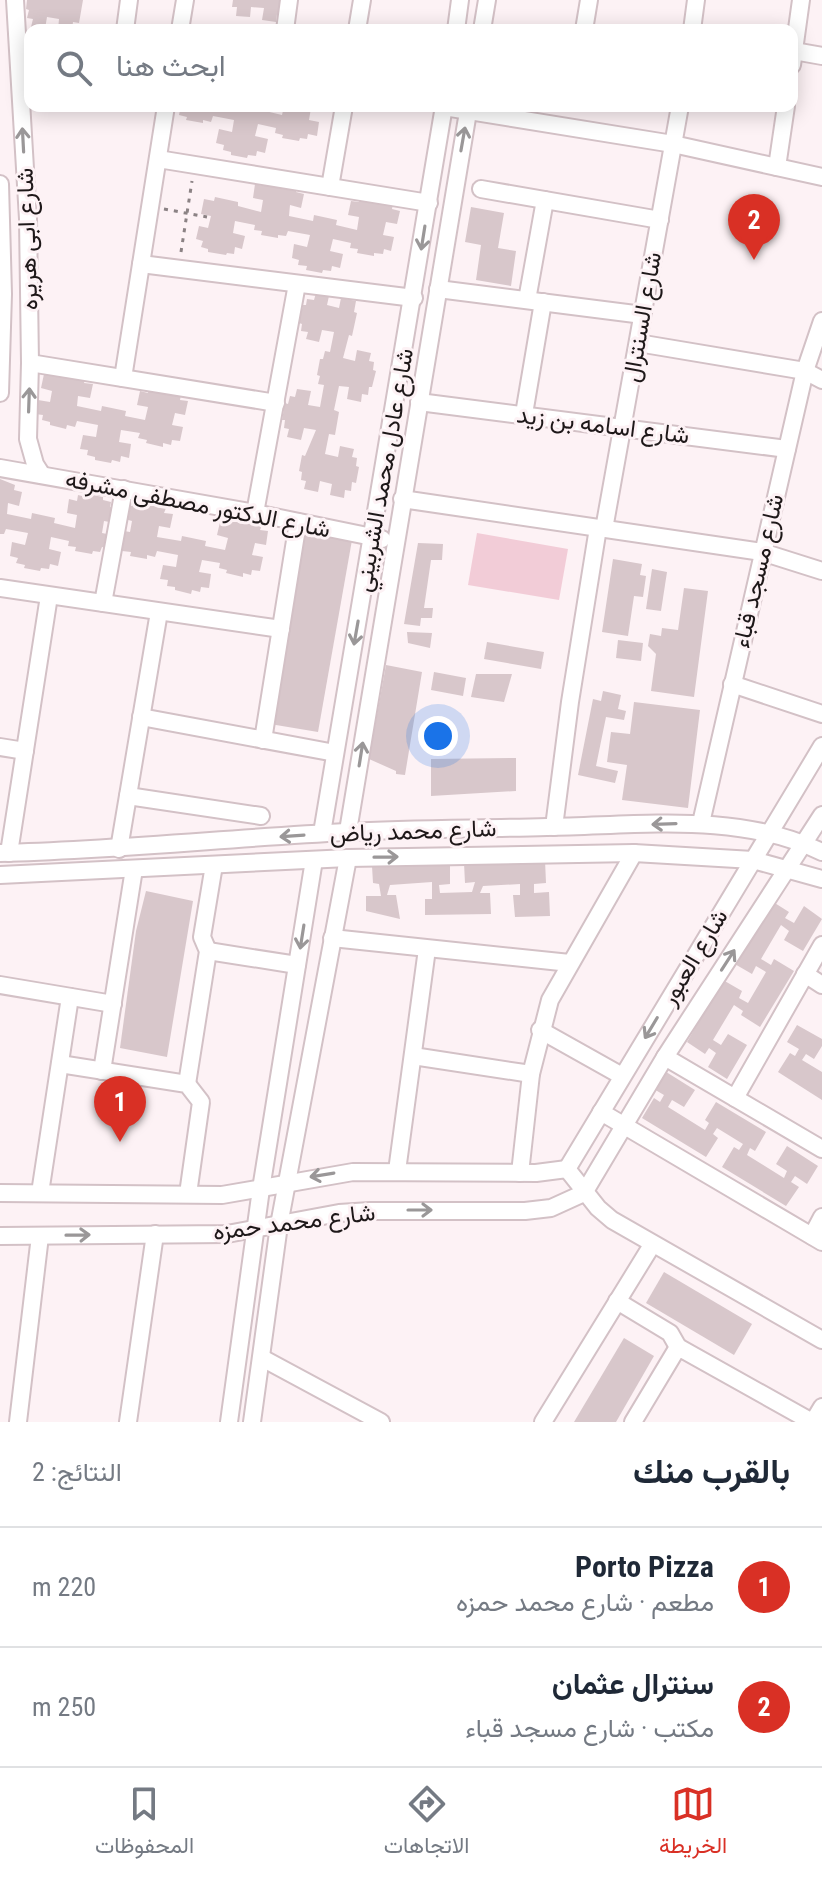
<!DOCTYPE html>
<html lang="ar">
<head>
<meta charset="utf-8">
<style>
	:root { --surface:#fff; --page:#f6f6f7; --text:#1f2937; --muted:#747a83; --line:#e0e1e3; --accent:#d93025 }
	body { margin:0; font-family:"Roboto Condensed",Vazirmatn,sans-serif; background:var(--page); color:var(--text); direction:rtl }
	.you { position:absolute; left:438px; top:736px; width:28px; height:28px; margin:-20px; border:6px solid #fff; border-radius:50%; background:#1a73e8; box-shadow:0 0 0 12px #1a73e833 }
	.badge { display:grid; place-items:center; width:52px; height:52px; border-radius:50%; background:var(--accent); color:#fff; font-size:26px; font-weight:700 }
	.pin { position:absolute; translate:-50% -66px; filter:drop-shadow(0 2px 4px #0008) }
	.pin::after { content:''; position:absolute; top:42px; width:28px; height:24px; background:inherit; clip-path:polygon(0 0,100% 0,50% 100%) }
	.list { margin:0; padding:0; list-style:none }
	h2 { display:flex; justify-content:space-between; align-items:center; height:104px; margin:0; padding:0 32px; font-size:34px }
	h2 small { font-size:26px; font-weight:400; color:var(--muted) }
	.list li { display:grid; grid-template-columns:52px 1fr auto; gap:24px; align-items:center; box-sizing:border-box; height:120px; padding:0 32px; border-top:2px solid var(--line) }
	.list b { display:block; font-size:30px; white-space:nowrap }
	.list p { margin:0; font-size:26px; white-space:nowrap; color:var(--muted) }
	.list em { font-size:26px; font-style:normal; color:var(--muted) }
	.icon { flex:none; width:44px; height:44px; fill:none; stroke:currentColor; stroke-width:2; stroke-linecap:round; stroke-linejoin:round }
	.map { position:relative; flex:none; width:822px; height:1422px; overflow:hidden; direction:ltr }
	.search { position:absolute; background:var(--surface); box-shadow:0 4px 20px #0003; left:24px; right:24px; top:24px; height:88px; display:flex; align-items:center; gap:20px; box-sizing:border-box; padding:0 28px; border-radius:16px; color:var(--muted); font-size:30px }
	.sheet { height:344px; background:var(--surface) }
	nav { display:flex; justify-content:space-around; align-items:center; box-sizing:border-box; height:112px; border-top:2px solid var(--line); background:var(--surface); font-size:22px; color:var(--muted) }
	nav a { display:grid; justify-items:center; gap:4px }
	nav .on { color:var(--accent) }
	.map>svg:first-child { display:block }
</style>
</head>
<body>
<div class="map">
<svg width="822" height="1422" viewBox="0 0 822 1422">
	<rect width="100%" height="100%" fill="#fdf2f5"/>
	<!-- green -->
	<path fill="#f2ccd7" d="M477,533l91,16 -9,51 -91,-15z"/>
	<!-- building -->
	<g fill="#d8c7cb">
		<path d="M27,0h56l-4,23 -6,-1 -1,8h-14l1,-11 -12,-2 -2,12 -14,-2 2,-8 -6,-1 2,-8 -3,-1z"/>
		<path d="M233,0h55l-5,15 -6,-1 -1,8 -14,-2 2,-12 -13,-1 -1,10 -14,-1 1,-9h-5z"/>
		<path d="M168,106h94l-1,4 21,5 2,-9h39l-1,4 -11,-2 -2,12 10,2 -2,14 -9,-2 -1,5 -7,-1 -1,3 -17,-3 1,-3 -8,-2 1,-5 -18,-4 -3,12 13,3 -3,14 -8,-2 -1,5 -8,-1 -1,3 -16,-3v-3l-8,-2 1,-5 -8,-2 3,-14 13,3 2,-12 -21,-4 -2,6 -8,-2v3l-17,-3 1,-3 -8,-2 1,-5z"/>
		<path d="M264,180l33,7 -1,5 8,2 -3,14 -11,-3 -1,11 24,5 1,-6 23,5 -1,5 21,5 2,-13 -11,-2 3,-14 8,1 1,-5 33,7 -1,5 8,2 -3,13 -11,-2 -3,13 11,2 -3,14 -7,-2 -1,5 -9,-1v3l-17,-3 1,-4 -8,-1 1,-5 -18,-4 -3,12 13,3 -3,14 -8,-2 -1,5 -8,-1 -1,3 -16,-3 1,-4 -9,-1 1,-5 -7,-2 2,-14 13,3 3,-12 -22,-4 -2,5 -8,-1v3l-17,-3 1,-4 -8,-1 1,-5 -20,-4 -2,12 12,3 -3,13 -7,-2 -1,7 -7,-1 -1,2 -18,-3v-3l-7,-2 2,-6 -7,-2 3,-13 9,2 3,-12 -10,-2 3,-15 10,2 1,-4 23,5v4l23,6 2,-12 -10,-2 2,-14 8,2z"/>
		<path d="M471,207l33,6 -6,35 18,3 -5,35 -35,-6 5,-35 -16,-3z"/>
		<path d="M316,293l13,3 -2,9 12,3 2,-10 15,3 -2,11 3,1 -5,23 -3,-1 -6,23 12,3 2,-11 14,3 -2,8 5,1 -1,8 3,1 -4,16h-3l-1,8 -6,-1 -1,8 -14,-3 2,-12 -10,-1 -5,24 5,2 -4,23 -6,-1 -4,20 13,3 2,-11 14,3 -2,8 5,1 -1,8 3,1 -3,16 -4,-1 -1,9 -6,-1 -1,8 -14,-3 2,-11 -12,-3 -2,11 -14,-3 2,-8 -5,-1 1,-8 -3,-1 3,-16 3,1 11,-26 -12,-2 -3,12 -14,-3 2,-8 -5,-1 1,-8h-3l3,-17 3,1 2,-8 5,1 2,-8 14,2 -3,14 12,2 4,-22 -6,-1 2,-8 -3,-1 3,-16h3l2,-8 5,1 4,-20 -12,-2 -3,12 -13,-3 2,-7 -7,-1 1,-7 -3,-1 4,-18h3l1,-6 7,1z"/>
		<path d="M53,371l33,6 -2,6 9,1 -3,14 -12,-2 -1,10 24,5 1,-5 24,5 -1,5 20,4 3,-13 -11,-2 3,-14 8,2 1,-5 32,7 -1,5 8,1 -3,14 -10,-2 -3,12 11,2 -3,14 -8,-1 -1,5 -8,-2v4l-17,-4 1,-3 -9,-2 2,-5 -19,-3 -2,12 12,2 -2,14 -8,-2 -1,6 -8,-2 -1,3 -16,-3v-3l-8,-2 1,-5 -8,-1 3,-14 13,2 2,-12 -21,-4 -2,6 -8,-2 -1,4 -16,-4v-3l-8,-2 1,-5 -8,-1 3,-14 12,2 2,-11 -11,-3 3,-14 8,2z"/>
		<path d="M0,479l15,6 -1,5 8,2 -3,14 -11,-3 -1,11 24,5 1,-6 23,5 -1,5 21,5 2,-13 -10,-2 2,-14 8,2 1,-6 8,2 1,-3 16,3v3l8,2 -1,5 8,2 -3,14 -11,-2 -2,12 10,2 -2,14 -8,-2 -2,5 -7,-1 -1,3 -17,-3 1,-4 -8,-1 1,-5 -18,-4 -2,12 12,3 -3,14 -8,-2 -1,5 -8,-1 -1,3 -16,-3 1,-3 -9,-2 2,-5 -8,-2 2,-14 13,3 3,-12 -22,-4 -2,5h-4z"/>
		<path d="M142,499l16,4 -1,3 9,2 -2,5 9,1 -3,14 -11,-2 -2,11 24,4 1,-5 24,5 -1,5 20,4 3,-12 -11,-3 3,-13 8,1 1,-5 8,2v-4l17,3 -1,4 9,2 -2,5 8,1 -2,14 -11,-2 -3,12 11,2 -3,14 -8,-1 -1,5 -8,-2v4l-17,-4 1,-3 -8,-2 1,-5 -18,-3 -3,12 12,2 -2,14 -8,-1 -1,5 -8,-2 -1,4 -16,-4v-3l-8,-1 1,-6 -8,-1 3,-14 13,2 2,-12 -21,-4 -2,6 -8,-2v4l-17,-3 1,-4 -9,-1 1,-5 -8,-2 3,-14 12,2 2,-11 -11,-3 3,-13 8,1 1,-5 8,2z"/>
		<path d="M303,531l49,9 -34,192 -48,-8z"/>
		<path d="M418,543l25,1 -1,16h-11l-7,48h9l-1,10h-11l-1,8 -16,-2z"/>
		<path d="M613,559l29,5 -2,11 6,1 -3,21 -9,-1 -6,40 -26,-4z"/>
		<path d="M652,569l15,3 -6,39 -15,-2z"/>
		<path d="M684,588l24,3 -14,106 -43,-6 5,-37 -8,-8 2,-12 11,2 1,-8 16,2z"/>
		<path d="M407,632l25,1 -2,15 -22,-5z"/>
		<path d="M618,640l25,3 -2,18 -25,-3z"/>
		<path d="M487,642l57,10 -3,17 -57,-10z"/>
		<path d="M386,665l36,7 -17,103 -9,-1v-3l-27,-12z"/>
		<path d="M434,672l32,6 -3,18 -32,-6z"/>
		<path d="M476,674h36l-8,28 -33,-5z"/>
		<path d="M603,691l18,4 -3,14 8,2 -2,9 -18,-3 -10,49 22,5 -3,12 -37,-8 15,-76 8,2z"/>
		<path d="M634,702l66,8 -12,98 -66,-8 5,-35 -20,-3 4,-30 19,2z"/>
		<path d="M516,758v33l-85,5v-37z"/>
		<path d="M545,860l1,23 -12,1v9l15,-1 1,24 -35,1 -2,-22h7v-11l-37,2 -3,7h10l1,21 -66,1v-16h7v-17l-42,3 -3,10h9l4,24 -34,-8v-15h15l-2,-12 -6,-1 -1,-17 78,-3v21l-11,1 1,8 32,-1 3,-10 -10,1 -1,-20z"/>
		<path d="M146,891l47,10 -26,156 -47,-9 16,-117z"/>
		<path d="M770,900l19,12 -4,6 9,5 10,-17 18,13 -19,32 -19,-11 5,-9 -8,-6 -20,34 10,6 3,-6 20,12 -34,56 -19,-12 2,-4 -9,-6 -21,35 8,5 7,-11 19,11 -20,34 -19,-12 8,-14 -7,-5 -4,6 -18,-12 36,-62 19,11 -3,7 9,5 18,-31 -10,-6 -4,8 -19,-11z"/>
		<path d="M797,1025l25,14v7l-8,13 -8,-5 -4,6 20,12v28l-44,-28 12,-19 5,3 4,-7 -12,-7z"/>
		<path d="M663,1070l32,20 -11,17 -12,-7 -4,7 37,23 4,-7 -4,-3 11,-18 50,30 -11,19 -5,-3 -3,7 37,23 3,-7 -11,-7 11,-18 31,20 -11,18 -12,-8 -4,6 8,5 -13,19 -64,-39 12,-20 5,3 4,-6 -26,-16 -4,6 5,4 -12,19 -64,-39 12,-20 6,4 4,-7 -12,-7z"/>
		<path d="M664,1272l88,52 -18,31 -88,-52z"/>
		<path d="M624,1338l30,18 -38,66h-42z"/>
	</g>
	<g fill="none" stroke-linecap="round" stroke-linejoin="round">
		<!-- minor casing -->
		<g stroke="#d3c1c6" stroke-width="20">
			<g id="minor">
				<path d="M15,0l13,219 2,144 -2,76 7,25 7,11"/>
				<path d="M125,30l4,-30"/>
				<path d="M180,30l5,-30"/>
				<path d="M285,30l4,-30"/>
				<path d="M357,30l5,-30"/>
				<path d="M456,30l4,-30"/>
				<path d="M482,30l5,-30"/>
				<path d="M584,30l5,-30"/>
				<path d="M692,30l4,-30"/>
				<path d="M794,51l28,5"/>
				<path d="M792,65l9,-65"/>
				<path d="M444,107l229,37 149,33"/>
				<path d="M158,159l271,44"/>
				<path d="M777,167l9,-61"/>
				<path d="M0,184l3,110 -3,99"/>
				<path d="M330,187l14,-81"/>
				<path d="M481,189l179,31"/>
				<path d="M141,264l273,34"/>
				<path d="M438,289l205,26"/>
				<path d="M527,300l18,-100"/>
				<path d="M638,343l167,28 17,9"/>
				<path d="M30,363l246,40"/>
				<path d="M123,378l43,-272"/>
				<path d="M419,402l368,47"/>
				<path d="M524,414l19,-112"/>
				<path d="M0,468l255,45 127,26"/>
				<path d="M402,499l360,53 60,19"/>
				<path d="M255,513l42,-229"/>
				<path d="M604,529l76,-423"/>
				<path d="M0,588l281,41"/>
				<path d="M103,603l21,-114"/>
				<path d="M732,684l90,30"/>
				<path d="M141,717l194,36"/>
				<path d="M263,740l35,-218"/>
				<path d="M0,747l25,4"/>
				<path d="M128,796l133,20"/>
				<path d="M701,823l104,-452 17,-50"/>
				<path d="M554,827l16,-125 28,-174"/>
				<path d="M348,831l121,-725"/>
				<path d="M322,833l122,-727"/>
				<path d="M119,849l40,-237"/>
				<path d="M0,853c116,-3 230,-15 346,-21 67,-4 134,-3 201,-5 90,-1 191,-16 275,25"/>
				<path d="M9,853l40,-257"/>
				<path d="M0,875l348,-17 286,-5 119,7 69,19"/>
				<path d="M332,938l238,25"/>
				<path d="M208,951l89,14"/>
				<path d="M805,974l17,11"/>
				<path d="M0,985l113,19"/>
				<path d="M540,1030l82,46"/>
				<path d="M413,1056l118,18"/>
				<path d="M665,1057l157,92"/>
				<path d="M60,1064l127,20 14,18 -13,92"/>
				<path d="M102,1071l32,-202"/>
				<path d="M187,1084l21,-133 -6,-14 12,-72"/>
				<path d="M735,1098l87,-153"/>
				<path d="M601,1112l221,130"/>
				<path d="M567,1169l255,-423"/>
				<path d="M567,1169l31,39 14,12 210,120"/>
				<path d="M397,1171l30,-222"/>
				<path d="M520,1173l11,-99 19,-74 84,-147"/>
				<path d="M0,1193l222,2 131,-23 183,1 31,-4"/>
				<path d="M40,1193l30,-196"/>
				<path d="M0,1236l227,-2 112,-21 31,-2h155l26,-3 33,-15 81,-136 157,-242"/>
				<path d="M812,1236l10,-19"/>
				<path d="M617,1301l53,32 8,14"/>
				<path d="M262,1358l119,64"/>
				<path d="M18,1422l22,-186"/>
				<path d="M128,1422l27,-188"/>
				<path d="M229,1422l32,-233 53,-329"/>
				<path d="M252,1422l27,-197 69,-367"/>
				<path d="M543,1422l109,-177"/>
				<path d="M633,1422l45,-75 134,75"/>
				<path d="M813,1422l9,-15"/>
			</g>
		</g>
		<!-- path -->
		<g stroke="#8b8284" stroke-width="3" stroke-dasharray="4 6" stroke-linecap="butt">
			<path d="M164,209l43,8"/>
			<path d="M181,252l11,-71"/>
		</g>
		<!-- minor -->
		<use href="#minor" stroke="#fff" stroke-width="16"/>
	</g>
	<!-- one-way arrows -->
	<defs><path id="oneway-shaft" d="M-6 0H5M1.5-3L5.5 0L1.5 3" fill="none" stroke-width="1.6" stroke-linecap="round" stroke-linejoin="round" transform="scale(2)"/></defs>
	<g stroke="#9a9798">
		<use href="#oneway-shaft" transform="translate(463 139) rotate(-80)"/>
		<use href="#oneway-shaft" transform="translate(23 140) rotate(-93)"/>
		<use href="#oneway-shaft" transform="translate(423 238) rotate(99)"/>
		<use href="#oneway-shaft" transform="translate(29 400) rotate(-88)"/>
		<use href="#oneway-shaft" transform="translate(356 633) rotate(100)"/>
		<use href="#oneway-shaft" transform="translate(361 754) rotate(-81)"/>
		<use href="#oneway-shaft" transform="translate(664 824) rotate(178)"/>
		<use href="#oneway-shaft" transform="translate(292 836) rotate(176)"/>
		<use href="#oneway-shaft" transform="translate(386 857) rotate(-1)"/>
		<use href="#oneway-shaft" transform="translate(302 937) rotate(99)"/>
		<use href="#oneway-shaft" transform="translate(728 960) rotate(-57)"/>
		<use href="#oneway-shaft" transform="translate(651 1028) rotate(121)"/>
		<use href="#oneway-shaft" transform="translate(322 1175) rotate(171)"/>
		<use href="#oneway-shaft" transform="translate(420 1210)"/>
		<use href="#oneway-shaft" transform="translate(78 1235) rotate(-1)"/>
	</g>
	<g text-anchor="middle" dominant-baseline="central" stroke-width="6" stroke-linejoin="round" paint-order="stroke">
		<!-- street labels -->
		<g font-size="24" fill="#1e1819" stroke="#fdf2f5">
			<text transform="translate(27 239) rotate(-92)">شارع ابى هريره</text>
			<text transform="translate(642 317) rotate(-80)">شارع السنترال</text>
			<text transform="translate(603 425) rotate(7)">شارع اسامه بن زيد</text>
			<text transform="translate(384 470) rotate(-80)">شارع عادل محمد الشربيني</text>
			<text transform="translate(198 504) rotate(11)">شارع الدكتور مصطفى مشرفه</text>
			<text transform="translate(758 571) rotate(-77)">شارع مسجد قباء</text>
			<text transform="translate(413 831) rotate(-2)">شارع محمد رياض</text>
			<text transform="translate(694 957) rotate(-59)">شارع العبور</text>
			<text transform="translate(294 1222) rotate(-7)">شارع محمد حمزه</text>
		</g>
	</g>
</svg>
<div class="you"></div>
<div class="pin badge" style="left:120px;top:1142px">1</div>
<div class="pin badge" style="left:754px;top:260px">2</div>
<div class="search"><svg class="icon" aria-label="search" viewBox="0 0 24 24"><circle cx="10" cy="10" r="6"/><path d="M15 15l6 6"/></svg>ابحث هنا</div>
</div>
<section class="sheet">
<h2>بالقرب منك<small>النتائج: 2</small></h2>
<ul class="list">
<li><span class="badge">1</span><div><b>Porto Pizza</b><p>مطعم · شارع محمد حمزه</p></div><em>220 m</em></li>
<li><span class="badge">2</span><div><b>سنترال عثمان</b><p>مكتب · شارع مسجد قباء</p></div><em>250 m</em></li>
</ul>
</section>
<nav>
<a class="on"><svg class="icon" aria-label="map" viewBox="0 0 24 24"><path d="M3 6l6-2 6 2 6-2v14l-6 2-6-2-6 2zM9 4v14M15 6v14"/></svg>الخريطة</a>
<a><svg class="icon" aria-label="directions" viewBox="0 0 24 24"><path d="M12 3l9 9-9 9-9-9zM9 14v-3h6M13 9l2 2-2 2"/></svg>الاتجاهات</a>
<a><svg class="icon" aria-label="saved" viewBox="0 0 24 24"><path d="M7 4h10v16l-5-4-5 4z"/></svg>المحفوظات</a>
</nav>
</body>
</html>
